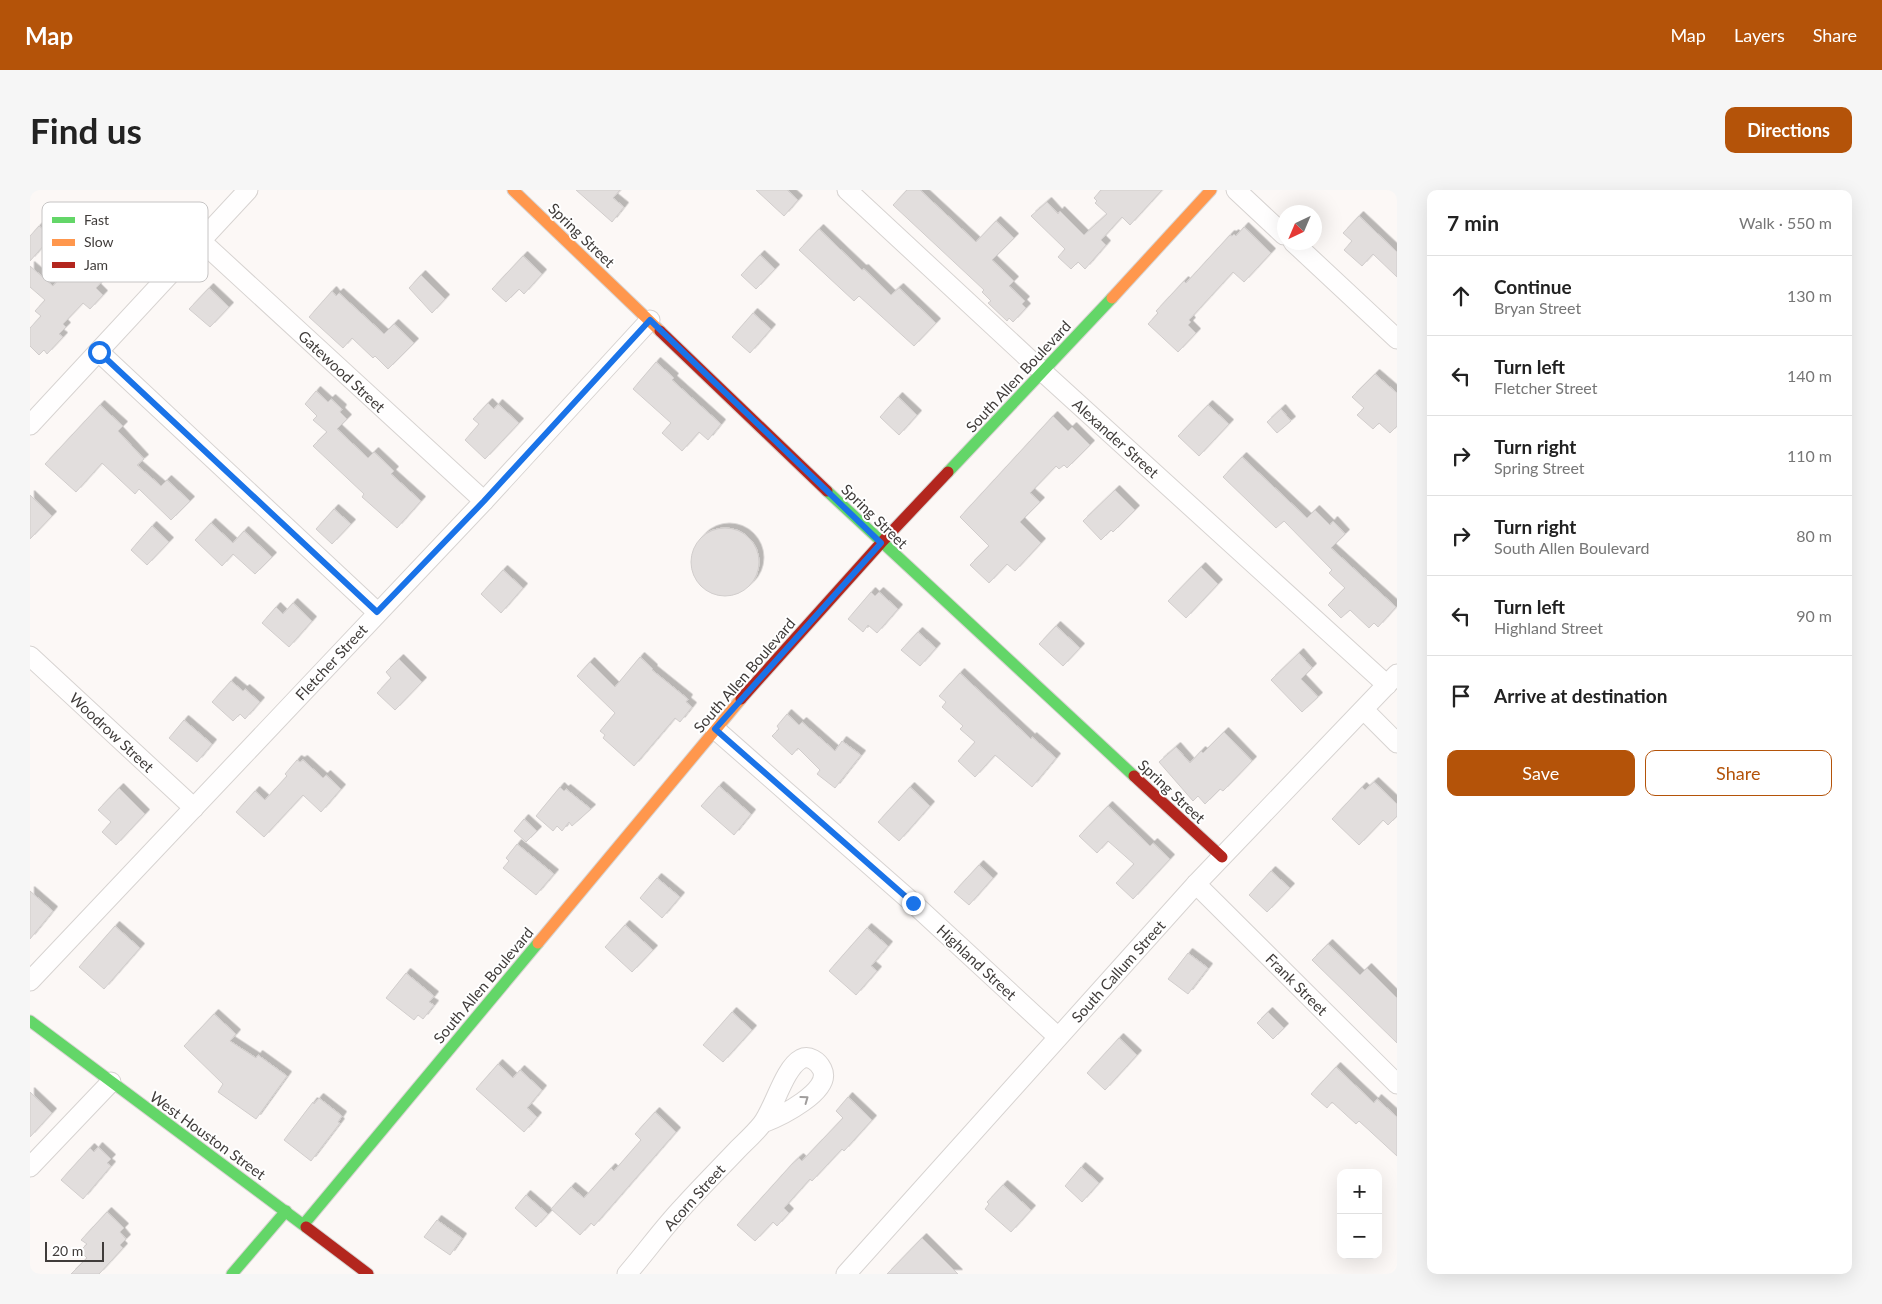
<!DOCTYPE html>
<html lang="en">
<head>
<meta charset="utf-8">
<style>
	:root { --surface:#fff; --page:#f6f6f6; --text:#222; --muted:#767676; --line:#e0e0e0; --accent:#b45309 }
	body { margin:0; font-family:Lato,sans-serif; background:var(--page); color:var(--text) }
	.controls { position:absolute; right:15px; bottom:15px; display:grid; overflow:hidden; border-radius:10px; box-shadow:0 5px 20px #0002 }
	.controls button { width:45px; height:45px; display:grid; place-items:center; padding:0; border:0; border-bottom:1px solid var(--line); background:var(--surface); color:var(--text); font:25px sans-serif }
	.compass { position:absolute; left:1247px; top:15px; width:45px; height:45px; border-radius:50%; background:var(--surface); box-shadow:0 5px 20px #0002; rotate:224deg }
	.scale { position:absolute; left:15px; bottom:12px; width:59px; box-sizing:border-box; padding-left:5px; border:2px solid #403c3a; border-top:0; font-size:14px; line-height:18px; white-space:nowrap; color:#403c3a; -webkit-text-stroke:4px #fff; paint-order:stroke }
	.stop { position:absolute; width:15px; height:15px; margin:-11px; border:4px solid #1a73e8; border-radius:50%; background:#fff }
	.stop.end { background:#1a73e8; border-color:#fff; box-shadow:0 1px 5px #0008 }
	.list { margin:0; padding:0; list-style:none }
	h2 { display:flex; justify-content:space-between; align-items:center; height:65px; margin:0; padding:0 20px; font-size:21px }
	h2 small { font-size:16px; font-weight:400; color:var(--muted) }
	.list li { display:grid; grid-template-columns:32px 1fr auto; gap:15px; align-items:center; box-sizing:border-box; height:80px; padding:0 20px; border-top:1px solid var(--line) }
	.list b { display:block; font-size:19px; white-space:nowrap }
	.list p { margin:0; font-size:16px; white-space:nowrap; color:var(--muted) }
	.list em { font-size:16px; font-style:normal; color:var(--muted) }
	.actions { display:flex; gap:10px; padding:15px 20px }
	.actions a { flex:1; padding:11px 0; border:1px solid var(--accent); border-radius:10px; text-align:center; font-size:18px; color:var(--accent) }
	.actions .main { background:var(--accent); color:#fff }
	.icon { flex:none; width:28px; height:28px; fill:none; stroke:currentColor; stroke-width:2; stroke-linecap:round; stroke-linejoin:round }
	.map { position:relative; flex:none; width:1367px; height:1084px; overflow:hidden; border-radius:10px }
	header { display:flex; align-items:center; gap:30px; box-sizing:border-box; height:70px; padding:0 25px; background:var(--accent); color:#fff }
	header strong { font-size:24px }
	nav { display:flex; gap:28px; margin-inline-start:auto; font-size:18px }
	.intro { display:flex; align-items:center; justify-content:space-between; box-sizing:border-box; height:120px; padding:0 30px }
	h1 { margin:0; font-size:35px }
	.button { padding:12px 22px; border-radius:10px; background:var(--accent); color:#fff; font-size:18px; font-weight:700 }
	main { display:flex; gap:30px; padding:0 30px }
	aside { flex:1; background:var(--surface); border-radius:10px; box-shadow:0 5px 20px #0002 }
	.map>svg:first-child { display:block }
</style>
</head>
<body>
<header>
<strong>Map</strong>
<nav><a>Map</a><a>Layers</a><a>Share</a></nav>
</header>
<div class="intro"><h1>Find us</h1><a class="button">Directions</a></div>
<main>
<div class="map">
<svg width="1367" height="1084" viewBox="0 0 1367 1084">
	<defs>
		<filter id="shadow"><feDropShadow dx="4.5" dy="-4.5" stdDeviation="0" flood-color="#0004"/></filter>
	</defs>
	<rect width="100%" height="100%" fill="#fcf8f6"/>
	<!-- building -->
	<g fill="#e2dedd" stroke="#d1cdcc" filter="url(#shadow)">
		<path d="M546,0h44l-7,8 11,9 -12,15z"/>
		<path d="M726,0h31l11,10 -14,16z"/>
		<path d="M877,0h13l56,52 20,-21 18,17 -22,22 22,21 -5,5 16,15 -3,3 4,4 -13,14 -4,-4 -2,3 -19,-18 3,-2 -9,-9 2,-2 -91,-85z"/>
		<path d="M1071,0h61l-32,35 -8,-8 -21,23 5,5 -21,24 -7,-7 -7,7 -13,-12 7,-8 -34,-33 16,-14 11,12 2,-3 24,24 23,-21 -12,-11 2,-2 -3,-3z"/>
		<path d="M1329,26l38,36v25l-24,-23 -11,12 -18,-16 8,-9 -9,-8z"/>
		<path d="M9,36l13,10 -22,25v-25z"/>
		<path d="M1214,37l27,26 -27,29 -11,-10 -44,48 2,2 -3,3 8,8 -18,19 -30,-28 10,-11 -2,-2 28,-30 2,2 44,-48 2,1 2,-2 2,2z"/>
		<path d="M789,39l43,41 2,-1 27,26 8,-7 37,35 -22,23 -55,-50 -5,5 -55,-51z"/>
		<path d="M730,65l15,14 -19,20 -15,-14z"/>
		<path d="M493,66l19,18 -18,20 -5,-5 -13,13 -14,-13z"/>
		<path d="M58,69l19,17 -11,12 7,7 -13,14 -7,-6 -20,21 3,3 -7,7 4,3 -16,17 -3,-4 -5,5 -9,-9v-18l11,-12 -6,-5 10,-11 -15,-13v-21l23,20 10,-11 6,5z"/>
		<path d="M391,85l24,24 -13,14 -23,-25z"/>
		<path d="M179,98l20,19 -19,20 -21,-18z"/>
		<path d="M302,101l4,5 3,-3 45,41 10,-10 20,19 -26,26 -13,-13 -2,2 -21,-20 -9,10 -34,-31z"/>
		<path d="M723,123l18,16 -21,24 -18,-16z"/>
		<path d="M626,172l18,16 -2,2 49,44 -13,16 -9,-8 -17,19 -20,-18 9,-10 -38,-34z"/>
		<path d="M1345,184l22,19v33l-7,7 -11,-10 -6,6 -16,-14 7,-7 -12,-11z"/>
		<path d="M286,201l12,11 3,-3 11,10 -2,3 7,7 -10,10 31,29 6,-6 20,19 -3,3 30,27 -24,27 -35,-31 2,-3 -51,-48 14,-14 -14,-12 4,-4 -12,-12z"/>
		<path d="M868,207l19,18 -18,20 -19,-18z"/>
		<path d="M458,213l6,6 4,-5 21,19 -34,36 -20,-19 14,-16 -6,-5z"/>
		<path d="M70,215l23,21 -5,5 26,28 -7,6 24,21 6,-6 23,21 -19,19 -32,-31 -4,5 -33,-31 -26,29 -31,-28z"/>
		<path d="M1178,215l21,19 -30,32 -21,-20z"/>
		<path d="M1251,219l10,12 -14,12 -10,-11z"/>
		<path d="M1023,226l15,15 4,-4 18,18 -23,23 -3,-3 -5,4 -3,-3 -26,27 10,9 -20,20 21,21 -26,28 -8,-7 -18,19 -19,-18 19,-19 -29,-29z"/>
		<path d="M1212,267l65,61 8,-8 15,15 3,-4 12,13 -14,14 65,59 -18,20 -4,-4 -5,5 -19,-18 -9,8 -13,-13 17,-17 -16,-15 3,-3 -48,-49 -8,7 -53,-51z"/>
		<path d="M1085,300l20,20 -22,22 -2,-2 -10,10 -18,-19z"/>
		<path d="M0,305l22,21 -22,23z"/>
		<path d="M304,319l17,15 -19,20 -16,-15z"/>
		<path d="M181,333l22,20 11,-12 28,26 -17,17 -22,-20 -11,12 -27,-26z"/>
		<path d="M122,336l17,16 -22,23 -16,-15z"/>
		<circle cx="695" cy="372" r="34"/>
		<path d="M1171,377l17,17 -32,34 -18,-17z"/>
		<path d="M473,380l20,18 -22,25 -20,-19z"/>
		<path d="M841,402l4,4 4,-4 19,17 -21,24 -9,-8 -5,7 -15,-13z"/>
		<path d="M263,413l19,18 -23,26 -27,-24 14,-16 7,7z"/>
		<path d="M1026,436l24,22 -17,18 -24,-22z"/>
		<path d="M888,442l18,16 -16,18 -19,-16z"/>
		<path d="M1269,463l13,15 -11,11 17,18 -16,15 -31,-32z"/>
		<path d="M610,467l13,12 -1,1 36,29 -2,3 6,5 -12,15 -5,-4 -41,48 -31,-28 2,-3 -5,-4 15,-18 -38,-37 13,-14 25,25z"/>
		<path d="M369,469l23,23 -27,28 -18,-17 14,-15 -5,-6z"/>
		<path d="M930,483l71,66 1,-2 24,21 -24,29 -37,-32 -20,22 -17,-16 17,-19 -15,-13 3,-3 -21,-19 4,-5 -7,-6z"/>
		<path d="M201,491l12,10 2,-2 15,13 -15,17 -5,-5 -7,7 -21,-19z"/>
		<path d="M757,524l12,11 3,-3 33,29 7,-10 19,14 -26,33 -18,-14 3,-4 -22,-22 -6,7 -20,-19 7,-7 -2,-3z"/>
		<path d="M154,530l28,24 -15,18 -28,-24z"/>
		<path d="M1194,542l28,29 -29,30 -3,-2 -15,15 -7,-8 -5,5 -34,-39 17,-15 14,16 11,-12 2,2z"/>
		<path d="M267,570l3,2 3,-2 20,18 3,-3 15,14 -20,23 -18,-17 -39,42 -28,-25 19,-21 10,9 22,-24 -2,-2z"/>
		<path d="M1344,592l23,22v12l-9,9 -5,-5 -24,25 -27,-26 30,-32 3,3z"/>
		<path d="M689,596l32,28 -17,21 -33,-29z"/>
		<path d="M530,597l4,4 2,-2 25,20 -19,17 -3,-4 -7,9 -5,-5 -4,5 -17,-15z"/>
		<path d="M880,597l20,19 -31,35 -21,-19z"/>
		<path d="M89,598l26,26 -29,31 -14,-13 9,-10 -13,-12z"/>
		<path d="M1078,616l42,40 3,-3 17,16 -37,40 -17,-16 18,-19 -26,-23 -11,12 -18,-17z"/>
		<path d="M494,629l13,12 -11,11 -12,-11z"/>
		<path d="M487,654l37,30 -18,21 -33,-27 6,-7 -3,-3z"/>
		<path d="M949,675l14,13 -24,27 -15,-13z"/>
		<path d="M1241,681l19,17 -23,24 -18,-17z"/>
		<path d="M627,688l23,19 -18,21 -22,-20z"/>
		<path d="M0,701l23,20 -23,28z"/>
		<path d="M595,735l28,25 -21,22 -27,-25z"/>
		<path d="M85,736l25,22 -36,41 -25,-22z"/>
		<path d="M837,738l21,18 -17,20 6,5 -21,24 -27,-24z"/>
		<path d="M1298,754l32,31 7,-7 30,30v45l-85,-83z"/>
		<path d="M1158,763l20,15 -20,26 -20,-15z"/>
		<path d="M376,783l28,23 -5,6 5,3 -11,14 -5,-4 -4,5 -28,-22z"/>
		<path d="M702,822l20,18 -29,32 -20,-17z"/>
		<path d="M1238,822l16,16 -11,11 -16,-16z"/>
		<path d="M184,824l22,20 -6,7 26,17 2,-3 29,21 -31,43 -38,-27 5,-8 -39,-38z"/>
		<path d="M1089,848l18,17 -32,35 -18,-17z"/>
		<path d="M468,874l15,14 7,-8 22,20 -15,18 10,9 -13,15 -48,-43z"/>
		<path d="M1306,877l38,36 3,-4 20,18v39l-38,-35 -3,3 -24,-22 -5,6 -16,-14z"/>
		<path d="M0,902l22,21 -22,24z"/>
		<path d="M818,907l24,23 -28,31 -2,-2 -30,32 -2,-2 -26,29 5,5 -12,13 -4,-4 -18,19 -18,-16 55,-61 7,-6 3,3 41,-43 -7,-7z"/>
		<path d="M289,908l23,18 -4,6 2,1 -29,38 -27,-21 29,-38 1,2z"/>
		<path d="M625,922l21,20 -82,94 -3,-3 -11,12 -29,-26 20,-22 13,11 27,-30 3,3 27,-31 -6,-6z"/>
		<path d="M68,957l13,12 -4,4 4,3 -28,33 -22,-19 29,-32 4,4z"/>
		<path d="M1051,977l18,16 -17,19 -17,-16z"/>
		<path d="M973,995l28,25 -20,22 -26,-23 4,-5 -2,-2z"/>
		<path d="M496,1005l22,19 -12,13 -21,-19z"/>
		<path d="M77,1022l17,16 -4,4 6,7 -6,6 3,3 -24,26h-28l16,-16 -7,-7 7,-7 -6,-4z"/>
		<path d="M407,1030l25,18 -12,17 -26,-18z"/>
		<path d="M892,1048l36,36h-71z"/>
	</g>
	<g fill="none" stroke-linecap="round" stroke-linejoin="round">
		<!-- street casing -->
		<g stroke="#d7d3d1" stroke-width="21">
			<g id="street">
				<path d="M817,0l196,182 344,313"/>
				<path d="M1206,0l48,45"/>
				<path d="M171,51l283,260"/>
				<path d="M1263,52l104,97"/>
				<path d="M69,162l278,260"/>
				<path d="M0,235l218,-235"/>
				<path d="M0,466l164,152"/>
				<path d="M1334,520l33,33"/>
				<path d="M685,539l198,174 145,134"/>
				<path d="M1166,694l201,200"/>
				<path d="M0,791l454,-480 166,-181"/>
				<path d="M0,977l81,-85"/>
				<path d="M597,1084c19,-22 36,-46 56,-67 18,-20 37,-39 55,-58 8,-8 17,-16 24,-25 12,-15 22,-56 39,-65 8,-4 17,2 21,10 11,22 -43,48 -59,54"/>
				<path d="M816,1084l350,-390 201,-210"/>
			</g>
		</g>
		<!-- fast casing -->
		<g stroke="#d7d3d1" stroke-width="13">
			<g id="fast">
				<path d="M918,282l164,-174"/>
				<path d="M797,301l307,285"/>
				<path d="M0,831l276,206"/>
				<path d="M274,1034l234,-281"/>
				<path d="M202,1084l54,-63"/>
			</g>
		</g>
		<!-- slow casing -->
		<g stroke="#d7d3d1" stroke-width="13">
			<g id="slow">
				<path d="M483,0l147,141"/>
				<path d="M1082,108l99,-108"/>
				<path d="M508,753l203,-244"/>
			</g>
		</g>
		<!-- jam casing -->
		<g stroke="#d7d3d1" stroke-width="13">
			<g id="jam">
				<path d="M630,141l167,160"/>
				<path d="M711,509l140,-156 67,-71"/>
				<path d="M1104,586l88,81"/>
				<path d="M276,1037l62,47"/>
			</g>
		</g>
		<!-- street -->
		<use href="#street" stroke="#fffefe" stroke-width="19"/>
		<!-- fast -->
		<use href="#fast" stroke="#63d668" stroke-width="11"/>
		<!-- slow -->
		<use href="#slow" stroke="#ff974d" stroke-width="11"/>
		<!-- jam -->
		<use href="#jam" stroke="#b3261e" stroke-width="11"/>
	</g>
	<!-- one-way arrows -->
	<defs><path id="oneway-chevron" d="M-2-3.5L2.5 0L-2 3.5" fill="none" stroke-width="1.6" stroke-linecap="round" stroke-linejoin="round" transform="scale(1.25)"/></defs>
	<use stroke="#a09d9c" href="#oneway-chevron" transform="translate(775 909) rotate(-36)"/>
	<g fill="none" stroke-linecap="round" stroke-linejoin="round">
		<!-- route -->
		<path stroke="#1a73e8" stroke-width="6" d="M69,162l278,260 107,-111 166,-181 231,223 -166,186 198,174"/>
	</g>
	<g text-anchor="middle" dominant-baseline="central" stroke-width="4" stroke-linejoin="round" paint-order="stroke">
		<!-- street labels -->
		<g font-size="15" fill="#403c3a" stroke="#fff">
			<text transform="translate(552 45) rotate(44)">Spring Street</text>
			<text transform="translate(312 181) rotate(43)">Gatewood Street</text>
			<text transform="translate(988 186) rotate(-47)">South Allen Boulevard</text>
			<text transform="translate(1086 248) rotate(42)">Alexander Street</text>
			<text transform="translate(845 326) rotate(44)">Spring Street</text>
			<text transform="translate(301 472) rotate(-47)">Fletcher Street</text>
			<text transform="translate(714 485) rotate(-49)">South Allen Boulevard</text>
			<text transform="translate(82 542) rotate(43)">Woodrow Street</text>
			<text transform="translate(1142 601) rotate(43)">Spring Street</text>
			<text transform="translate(947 772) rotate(43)">Highland Street</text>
			<text transform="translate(1088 781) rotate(-48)">South Callum Street</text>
			<text transform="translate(1267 794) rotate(45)">Frank Street</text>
			<text transform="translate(453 795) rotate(-50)">South Allen Boulevard</text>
			<text transform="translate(178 945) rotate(36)">West Houston Street</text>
			<text transform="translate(664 1007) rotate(-48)">Acorn Street</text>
		</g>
	</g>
	<!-- legend -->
	<rect x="12" y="12" width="166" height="80" rx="8" fill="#fff" stroke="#c6c4c4" stroke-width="1"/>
	<rect x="22" y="27" width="23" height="6" fill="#63d668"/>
	<rect x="22" y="49" width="23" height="7" fill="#ff974d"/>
	<rect x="22" y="72" width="23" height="6" fill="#b3261e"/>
	<g font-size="14" fill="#403c3a">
		<text x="54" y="35">Fast</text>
		<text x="54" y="57">Slow</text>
		<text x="54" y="80">Jam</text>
	</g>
</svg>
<div class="controls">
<button>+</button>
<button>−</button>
</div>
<svg class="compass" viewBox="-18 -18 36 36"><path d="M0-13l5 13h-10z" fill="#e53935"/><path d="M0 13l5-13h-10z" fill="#767676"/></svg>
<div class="scale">20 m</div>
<div class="stop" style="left:69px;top:162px"></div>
<div class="stop end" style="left:883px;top:713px"></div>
</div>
<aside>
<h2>7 min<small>Walk · 550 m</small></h2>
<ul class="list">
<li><svg class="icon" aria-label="ahead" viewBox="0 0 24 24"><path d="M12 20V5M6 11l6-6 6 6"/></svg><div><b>Continue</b><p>Bryan Street</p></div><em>130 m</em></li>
<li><svg class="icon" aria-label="left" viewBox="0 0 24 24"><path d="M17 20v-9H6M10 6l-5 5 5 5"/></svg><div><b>Turn left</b><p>Fletcher Street</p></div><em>140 m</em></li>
<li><svg class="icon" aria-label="right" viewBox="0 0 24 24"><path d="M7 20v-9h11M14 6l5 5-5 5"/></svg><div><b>Turn right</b><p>Spring Street</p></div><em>110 m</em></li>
<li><svg class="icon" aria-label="right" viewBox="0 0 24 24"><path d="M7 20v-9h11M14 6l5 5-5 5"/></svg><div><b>Turn right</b><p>South Allen Boulevard</p></div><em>80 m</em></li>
<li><svg class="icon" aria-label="left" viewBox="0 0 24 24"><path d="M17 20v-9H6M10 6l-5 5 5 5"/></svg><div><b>Turn left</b><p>Highland Street</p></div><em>90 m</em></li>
<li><svg class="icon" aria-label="arrive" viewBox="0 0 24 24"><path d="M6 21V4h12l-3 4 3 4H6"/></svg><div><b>Arrive at destination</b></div></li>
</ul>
<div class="actions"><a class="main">Save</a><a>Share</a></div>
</aside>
</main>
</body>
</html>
